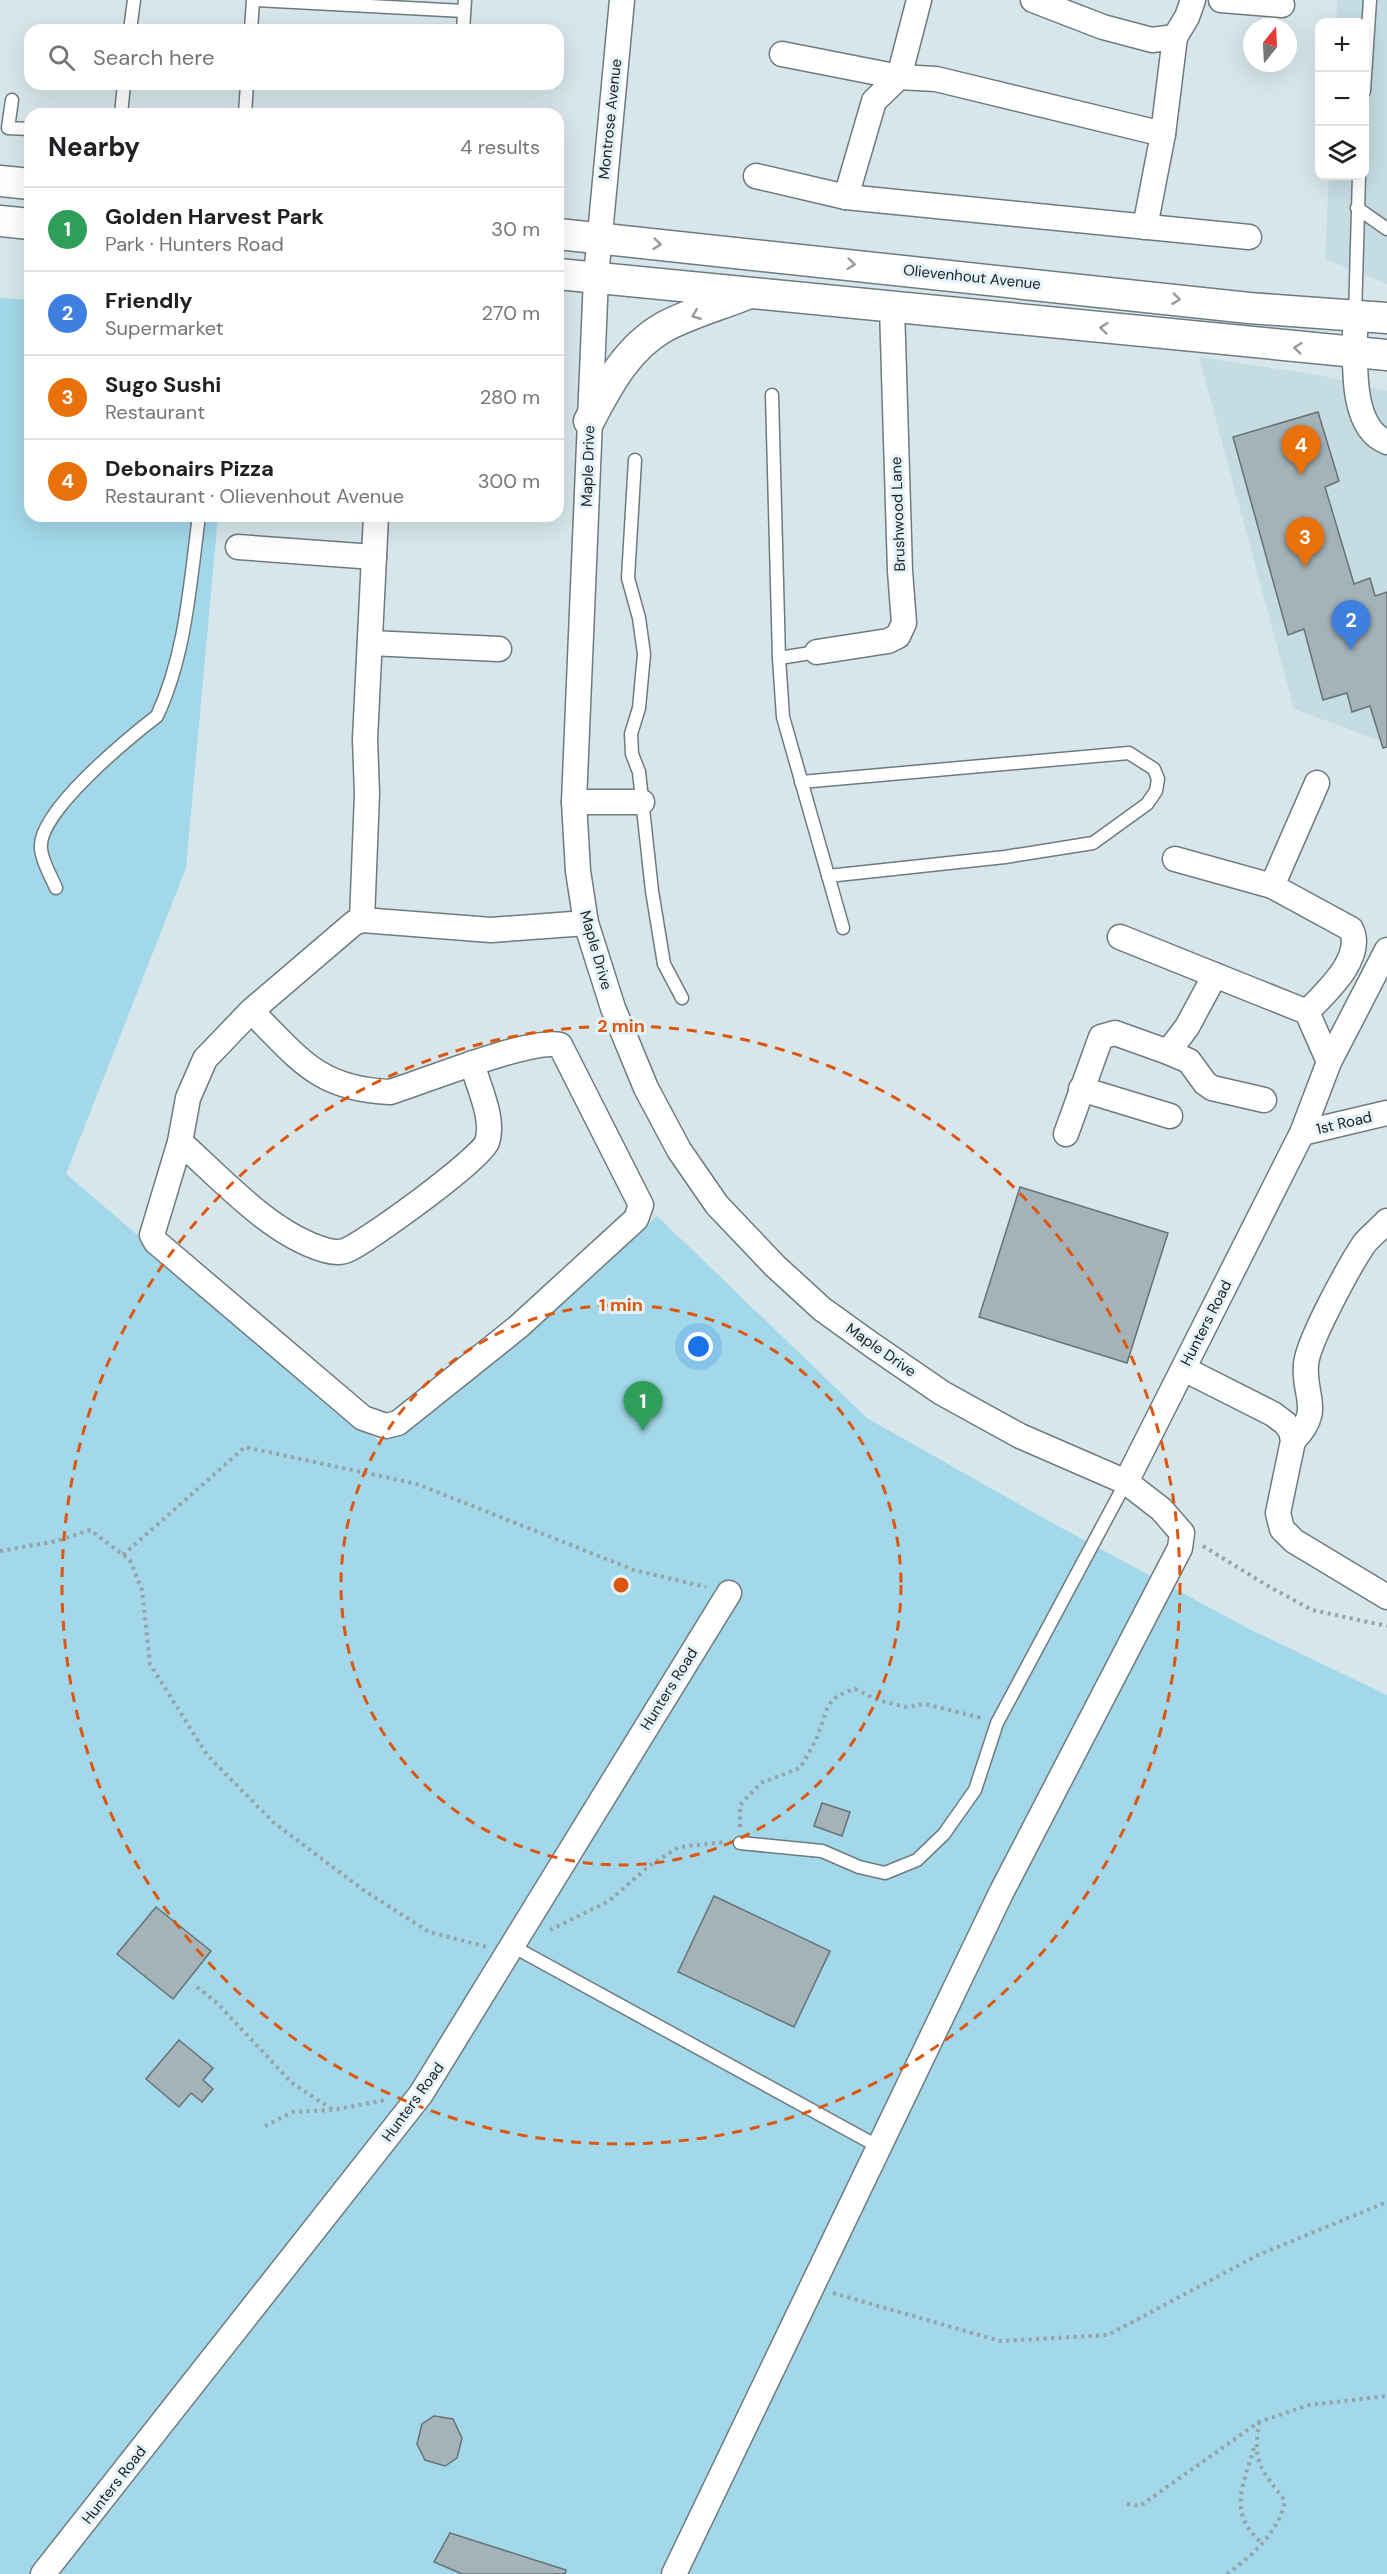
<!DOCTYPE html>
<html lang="en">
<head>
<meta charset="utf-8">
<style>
	:root { --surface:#fff; --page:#f6f6f6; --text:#202124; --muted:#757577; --line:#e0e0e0; --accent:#af4822 }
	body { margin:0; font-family:"DM Sans",sans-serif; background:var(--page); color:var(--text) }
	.controls { position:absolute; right:18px; top:18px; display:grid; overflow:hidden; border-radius:12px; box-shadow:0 6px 24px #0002 }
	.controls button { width:54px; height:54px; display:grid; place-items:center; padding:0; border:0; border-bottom:2px solid var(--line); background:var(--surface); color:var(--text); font:30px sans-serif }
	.compass { position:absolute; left:1243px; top:18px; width:54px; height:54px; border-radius:50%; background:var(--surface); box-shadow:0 6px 24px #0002; rotate:18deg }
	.you { position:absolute; left:699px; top:1347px; width:21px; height:21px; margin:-15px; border:4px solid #fff; border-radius:50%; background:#1a73e8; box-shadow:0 0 0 9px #1a73e833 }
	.badge { display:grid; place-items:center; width:39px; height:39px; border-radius:50%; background:var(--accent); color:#fff; font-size:20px; font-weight:700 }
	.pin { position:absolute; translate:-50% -50px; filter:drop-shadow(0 2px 3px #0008) }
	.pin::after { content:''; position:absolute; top:32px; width:21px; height:18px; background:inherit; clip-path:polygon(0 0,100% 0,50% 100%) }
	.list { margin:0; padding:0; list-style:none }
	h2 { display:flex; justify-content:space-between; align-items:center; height:78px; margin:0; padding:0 24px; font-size:26px }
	h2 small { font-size:20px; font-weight:400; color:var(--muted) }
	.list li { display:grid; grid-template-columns:39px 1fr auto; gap:18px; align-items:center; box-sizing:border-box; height:84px; padding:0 24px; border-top:2px solid var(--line) }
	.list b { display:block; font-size:22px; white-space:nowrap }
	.list p { margin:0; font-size:20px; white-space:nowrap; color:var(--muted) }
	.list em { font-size:20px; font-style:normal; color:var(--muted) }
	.icon { flex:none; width:33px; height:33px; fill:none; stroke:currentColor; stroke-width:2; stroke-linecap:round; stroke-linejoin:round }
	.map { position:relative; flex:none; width:1387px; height:2574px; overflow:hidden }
	.search { position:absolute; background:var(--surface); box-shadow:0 6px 24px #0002; left:24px; top:24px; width:540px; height:66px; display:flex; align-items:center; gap:15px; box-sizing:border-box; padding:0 21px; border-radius:18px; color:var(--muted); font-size:22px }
	.panel { position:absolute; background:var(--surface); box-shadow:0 6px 24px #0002; left:24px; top:108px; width:540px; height:414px; border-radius:18px }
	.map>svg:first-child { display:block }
</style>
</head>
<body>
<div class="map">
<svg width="1387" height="2574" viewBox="0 0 1387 2574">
	<rect width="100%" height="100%" fill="#d7e6ea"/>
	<!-- built -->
	<g fill="#c5dce3">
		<path d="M1337,0h50v284l-62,-25 4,-83h35v-154h-28z"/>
		<path d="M1199,357l125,19 63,15v352l-93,-34z"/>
	</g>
	<!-- green -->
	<path fill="#a2d8e9" d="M0,298l30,2v216h188l-32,352 -120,306 315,269 276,-227 210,202 178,101 206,111 136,65v879h-1387z"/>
	<!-- building -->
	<g fill="#a5b3b8" stroke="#657276" stroke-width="1.5">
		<path d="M1318,412l21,69 -14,6 29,97 16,-6 5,18 12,-4v155l-4,1 -13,-42 -18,6 -5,-19 -24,7 -19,-71 -16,6 -55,-198z"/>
		<path d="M1020,1187l148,46 -41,130 -148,-46z"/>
		<path d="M822,1803l28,9 -8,24 -28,-10z"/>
		<path d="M714,1896l116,55 -36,76 -116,-55z"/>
		<path d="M156,1907l55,44 -38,48 -56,-45z"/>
		<path d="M179,2040l34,28 -10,12 10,9 -11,13 -11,-9 -12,14 -33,-28z"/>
		<path d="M434,2416l19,3 9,19 -5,20 -12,8 -20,-6 -8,-16 5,-20z"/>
		<path d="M450,2533l116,37 -1,4h-103l-28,-12z"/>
	</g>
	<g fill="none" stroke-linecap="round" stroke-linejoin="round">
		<!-- service casing -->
		<g stroke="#6e7b7f" stroke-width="15">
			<g id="service">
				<path d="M256,0l208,11"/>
				<path d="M130,30l4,-30"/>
				<path d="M251,30l2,-30"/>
				<path d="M463,30l2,-30"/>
				<path d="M1364,91l6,-91"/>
				<path d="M12,100l-4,28 22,1"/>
				<path d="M121,114l3,-30"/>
				<path d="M245,114l2,-30"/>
				<path d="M1357,208l30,21"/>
				<path d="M1355,316l4,-140"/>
				<path d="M772,395l7,263 38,-6"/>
				<path d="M635,460l-7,118 11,40 5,36 -5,54 -8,26 1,20 7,18 13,119 12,73 18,34"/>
				<path d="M779,658l4,59 60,211"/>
				<path d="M801,782l328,-29 25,16 4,10 -2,12 -9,13 -54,39 -88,14 -177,19"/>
				<path d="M56,888c-5,-12 -14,-26 -15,-39 -5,-36 89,-112 116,-133 29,-62 33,-133 42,-200"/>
				<path d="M740,1843l82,8 37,16 26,6 32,-13 27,-26 31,-44 22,-67 129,-241"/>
				<path d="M514,1947l365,200"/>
			</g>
		</g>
		<!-- minor casing -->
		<g stroke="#6e7b7f" stroke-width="27">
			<g id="minor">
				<path d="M622,0l-26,277 -22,525 4,69 8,52 27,85 33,80 33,62 38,55 58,61 47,43 50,36 70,48 78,43 106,46 35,27 21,24 -2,15 -179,345 -327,681"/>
				<path d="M1033,0l70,27 49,13 23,-3 12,-20 6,-17"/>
				<path d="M1221,0l61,5"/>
				<path d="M782,54l117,23 20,-77"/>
				<path d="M756,176l90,21 403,40"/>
				<path d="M846,197l28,-96 25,-24 37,2 227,55"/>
				<path d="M1145,227l18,-93 12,-97"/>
				<path d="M1355,317c1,35 -8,110 32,125"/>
				<path d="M238,547l136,10"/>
				<path d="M370,643l129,6"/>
				<path d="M817,652l71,-11 10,-5 6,-13 -4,-52 -8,-264"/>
				<path d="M574,802h68"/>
				<path d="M1175,859l97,27"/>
				<path d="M362,920l5,-126 -2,-55 11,-223"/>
				<path d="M1120,937l187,75 22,50"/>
				<path d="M1215,975l-28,52 -19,25 21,9 16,22 7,5 52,12"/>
				<path d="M251,1011c48,47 66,78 139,81 33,-10 142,-55 170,-47l81,160 -5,14 -118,108 -120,96 -12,3 -23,-8 -207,-176 -4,-7 28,-93 8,-44 17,-39 46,-48 103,-88 8,-3 129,10 95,-7"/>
				<path d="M1307,1012c18,-19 58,-54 44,-83l-79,-43 45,-103"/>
				<path d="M1081,1089l89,27"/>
				<path d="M1302,1133l85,-20"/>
				<path d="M1066,1134l35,-97 14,-4 53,19"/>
				<path d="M180,1142c42,37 90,92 145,108 7,2 16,3 22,0 21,-9 134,-91 140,-108 8,-23 -9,-56 -15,-79"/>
				<path d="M1184,1369l89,45 12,9 6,8 2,10 -15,72 4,16 12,12 93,56"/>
				<path d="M1293,1441c31,-32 10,-43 13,-77 2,-23 44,-99 58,-120 6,-8 16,-15 23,-23"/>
				<path d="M1126,1482l176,-349 27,-71 58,-112"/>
				<path d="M43,2574l378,-480 308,-501"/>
			</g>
		</g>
		<!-- tertiary casing -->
		<g stroke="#6e7b7f" stroke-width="33">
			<g id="tertiary">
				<path d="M0,181l30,3"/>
				<path d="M0,221l30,3"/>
				<path d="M558,234l691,74 138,10"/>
				<path d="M558,274l829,81"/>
				<path d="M589,421c19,-36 38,-73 75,-94 26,-14 56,-22 83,-33"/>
			</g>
		</g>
		<!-- path -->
		<g stroke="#96a2a5" stroke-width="4" stroke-dasharray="3 4.5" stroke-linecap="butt">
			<path d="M1203,1546l65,40 44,24 75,16"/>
			<path d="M0,1551l57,-10 33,-11 40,30 12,30 8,74 57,91 66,67 89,67 67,43 58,15"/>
			<path d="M123,1555l122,-108 172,37 217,86 72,17"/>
			<path d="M740,1827v-22l21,-22 39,-15c6,-11 14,-22 18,-34 11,-26 5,-35 37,-45l23,11 28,7 19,-3 57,14"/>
			<path d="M550,1930l59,-29 40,-35 30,-19 45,-5"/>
			<path d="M197,1987l20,16 75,80 41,27"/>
			<path d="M265,2126l28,-14 40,-2 52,-10"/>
			<path d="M833,2293l167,48 108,-6 150,-80 129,-53"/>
			<path d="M1254,2448c-11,38 -27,65 8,95"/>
			<path d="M1127,2504l13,2 119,-84 50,-17 78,-9"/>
			<path d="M1227,2574c25,-18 52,-42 58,-73 -23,-32 -33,-36 -26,-78"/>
		</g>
		<!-- service -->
		<use href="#service" stroke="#fff" stroke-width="12"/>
		<!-- minor -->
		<use href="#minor" stroke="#fff" stroke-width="24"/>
		<!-- tertiary -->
		<use href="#tertiary" stroke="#fff" stroke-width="30"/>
	</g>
	<!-- one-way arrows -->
	<defs><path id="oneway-chevron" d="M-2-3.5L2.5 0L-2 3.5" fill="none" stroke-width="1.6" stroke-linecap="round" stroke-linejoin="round" transform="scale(1.5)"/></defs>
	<g stroke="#989a9b">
		<use href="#oneway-chevron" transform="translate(657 244) rotate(6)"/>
		<use href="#oneway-chevron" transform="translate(851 264) rotate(6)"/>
		<use href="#oneway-chevron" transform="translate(1176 299) rotate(7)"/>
		<use href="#oneway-chevron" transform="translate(696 315) rotate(158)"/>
		<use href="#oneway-chevron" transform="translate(1104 328) rotate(-174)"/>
		<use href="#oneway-chevron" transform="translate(1298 348) rotate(-174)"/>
	</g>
	<!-- distance rings -->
	<g fill="none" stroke="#de560d" stroke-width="3" stroke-dasharray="10 8">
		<circle cx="621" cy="1585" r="280"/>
		<circle cx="621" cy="1585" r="559"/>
	</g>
	<g text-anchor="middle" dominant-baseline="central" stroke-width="6" stroke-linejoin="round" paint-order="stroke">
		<!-- street labels -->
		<g font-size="15" fill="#1a1f21" stroke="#e4f3f8">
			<text transform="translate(610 119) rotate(-84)">Montrose Avenue</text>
			<text transform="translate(972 277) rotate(6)">Olievenhout Avenue</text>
			<text transform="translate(588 466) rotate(-88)">Maple Drive</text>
			<text transform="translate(898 514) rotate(-92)">Brushwood Lane</text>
			<text transform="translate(596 950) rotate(74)">Maple Drive</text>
			<text transform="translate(1344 1123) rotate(-13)">1st Road</text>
			<text transform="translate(1206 1323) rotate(-63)">Hunters Road</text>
			<text transform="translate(881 1350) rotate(35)">Maple Drive</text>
			<text transform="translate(669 1689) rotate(-58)">Hunters Road</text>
			<text transform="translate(413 2102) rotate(-54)">Hunters Road</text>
			<text transform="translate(114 2485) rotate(-52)">Hunters Road</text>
		</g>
	</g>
	<circle cx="621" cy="1585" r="9" fill="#de560d" stroke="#e4f3f8" stroke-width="3"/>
	<g font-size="18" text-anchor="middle" font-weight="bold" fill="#de560d" stroke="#e4f3f8" stroke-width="6" stroke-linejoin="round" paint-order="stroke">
		<text x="621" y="1032">2 min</text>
		<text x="621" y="1311">1 min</text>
	</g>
</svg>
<div class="controls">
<button>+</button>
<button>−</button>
<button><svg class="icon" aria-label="layers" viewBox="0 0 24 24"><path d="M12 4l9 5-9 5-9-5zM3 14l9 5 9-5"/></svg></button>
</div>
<svg class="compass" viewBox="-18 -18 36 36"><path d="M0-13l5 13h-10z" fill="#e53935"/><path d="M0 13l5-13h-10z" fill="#757577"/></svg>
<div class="you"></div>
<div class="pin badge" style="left:643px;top:1431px;background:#2e9e5b">1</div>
<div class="pin badge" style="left:1351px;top:650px;background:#3f7fe0">2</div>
<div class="pin badge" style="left:1305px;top:567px;background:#e8710a">3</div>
<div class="pin badge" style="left:1301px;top:475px;background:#e8710a">4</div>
<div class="search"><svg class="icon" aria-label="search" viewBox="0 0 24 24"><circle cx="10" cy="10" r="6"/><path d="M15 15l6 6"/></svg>Search here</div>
<section class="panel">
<h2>Nearby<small>4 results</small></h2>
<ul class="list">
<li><span class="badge" style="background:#2e9e5b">1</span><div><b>Golden Harvest Park</b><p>Park · Hunters Road</p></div><em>30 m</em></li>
<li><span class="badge" style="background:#3f7fe0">2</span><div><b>Friendly</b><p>Supermarket</p></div><em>270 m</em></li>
<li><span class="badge" style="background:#e8710a">3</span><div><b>Sugo Sushi</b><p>Restaurant</p></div><em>280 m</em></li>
<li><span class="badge" style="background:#e8710a">4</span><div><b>Debonairs Pizza</b><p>Restaurant · Olievenhout Avenue</p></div><em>300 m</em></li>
</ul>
</section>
</div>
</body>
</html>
